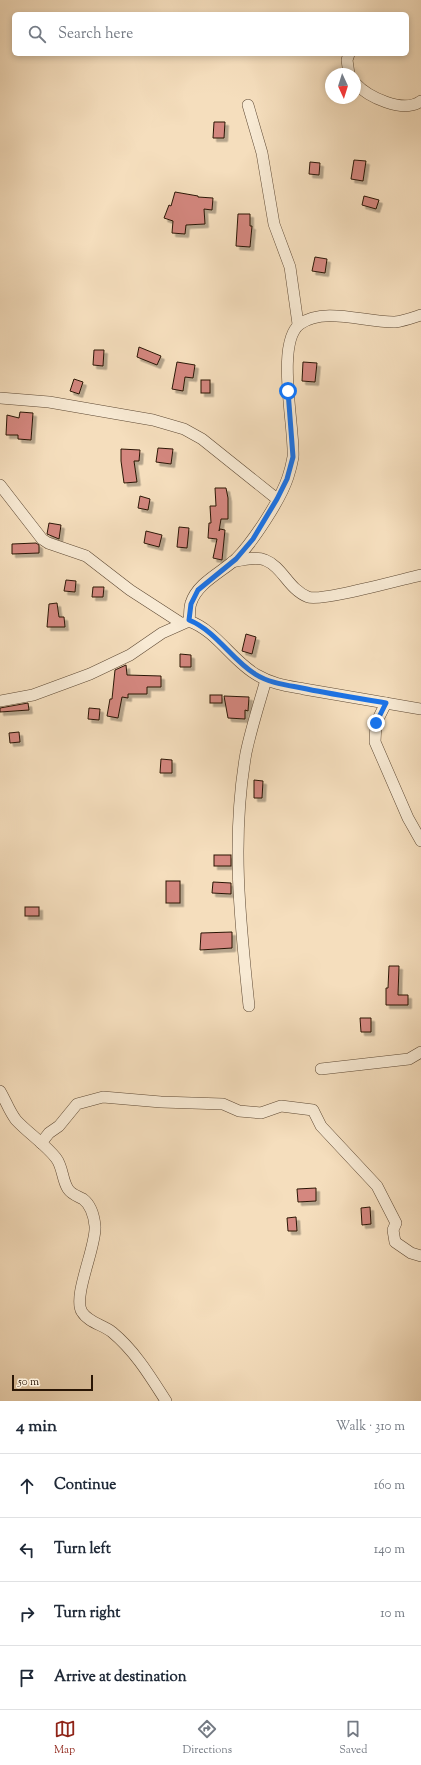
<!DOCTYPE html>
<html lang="en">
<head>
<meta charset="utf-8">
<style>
	:root { --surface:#fff; --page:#f6f6f7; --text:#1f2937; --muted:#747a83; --line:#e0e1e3; --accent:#8f2418 }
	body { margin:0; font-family:"Sorts Mill Goudy",serif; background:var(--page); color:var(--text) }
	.compass { position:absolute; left:325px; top:68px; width:36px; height:36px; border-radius:50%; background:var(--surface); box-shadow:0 2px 6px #0003; rotate:176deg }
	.scale { position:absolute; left:12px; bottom:10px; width:81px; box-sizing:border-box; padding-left:4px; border:2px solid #2a1605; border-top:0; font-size:11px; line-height:14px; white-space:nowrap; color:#2a1605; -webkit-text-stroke:3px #f8ead4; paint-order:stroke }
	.stop { position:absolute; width:12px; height:12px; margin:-9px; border:3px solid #1a73e8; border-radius:50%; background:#fff }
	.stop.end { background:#1a73e8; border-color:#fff; box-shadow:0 1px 4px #0008 }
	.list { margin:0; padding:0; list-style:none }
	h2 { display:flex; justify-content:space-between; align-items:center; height:52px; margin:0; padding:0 16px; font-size:17px }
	h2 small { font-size:13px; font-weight:400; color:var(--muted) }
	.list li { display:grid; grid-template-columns:26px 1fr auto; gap:12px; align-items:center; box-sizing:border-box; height:64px; padding:0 16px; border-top:1px solid var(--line) }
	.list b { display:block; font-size:15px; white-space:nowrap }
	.list em { font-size:13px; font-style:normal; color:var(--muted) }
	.icon { flex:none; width:22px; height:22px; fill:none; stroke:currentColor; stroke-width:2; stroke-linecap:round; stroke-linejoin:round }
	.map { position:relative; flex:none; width:421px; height:1401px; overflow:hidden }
	.search { position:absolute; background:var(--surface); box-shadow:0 2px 6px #0003; left:12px; right:12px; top:12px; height:44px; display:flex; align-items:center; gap:10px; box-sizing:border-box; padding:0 14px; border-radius:6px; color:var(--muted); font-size:15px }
	.sheet { height:308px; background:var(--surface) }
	nav { display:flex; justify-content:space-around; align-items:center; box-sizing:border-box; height:56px; border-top:1px solid var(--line); background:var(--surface); font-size:11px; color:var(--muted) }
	nav a { display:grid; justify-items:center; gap:2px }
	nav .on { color:var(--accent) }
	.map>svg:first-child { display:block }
</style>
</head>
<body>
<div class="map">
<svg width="421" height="1401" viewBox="0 0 421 1401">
	<defs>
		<filter id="shadow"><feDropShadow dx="3.5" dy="3.5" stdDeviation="0" flood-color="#0004"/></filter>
	</defs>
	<rect width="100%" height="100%" fill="#f5debd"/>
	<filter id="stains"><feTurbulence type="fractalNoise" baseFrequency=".005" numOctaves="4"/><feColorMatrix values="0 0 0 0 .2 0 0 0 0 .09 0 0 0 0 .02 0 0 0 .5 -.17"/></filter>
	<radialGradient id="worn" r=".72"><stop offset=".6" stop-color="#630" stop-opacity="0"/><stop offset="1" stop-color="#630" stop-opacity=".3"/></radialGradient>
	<!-- building -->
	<g fill="#d4877f" stroke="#2a1605" filter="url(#shadow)">
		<path d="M214,122h11l-1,16h-11z"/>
		<path d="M354,160l12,1 -3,20 -12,-2z"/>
		<path d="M310,162l10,1 -1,12 -10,-1z"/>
		<path d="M175,192l23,4v1l15,1 -1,12 -8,-1 1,15 -19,1 -1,9 -13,-1 1,-12 -9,-3 5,-13 2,1z"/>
		<path d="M364,196l15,4 -3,9 -14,-4z"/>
		<path d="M238,214h12v12h2l-2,21 -14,-1z"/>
		<path d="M315,257l12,2 -2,14 -13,-2z"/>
		<path d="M139,347l22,9 -4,9 -20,-8z"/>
		<path d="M94,350h10l-1,16 -10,-1z"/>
		<path d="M177,362l18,3 -2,13 -8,-1 -2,14 -11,-2z"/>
		<path d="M303,362l14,1 -2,19 -13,-1z"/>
		<path d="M74,379l9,3 -4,12 -9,-3z"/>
		<rect x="201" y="380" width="9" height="13"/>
		<path d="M20,412l13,1 -2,27 -13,-1v-4h-12l1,-20 12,3z"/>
		<path d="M158,448l15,1 -2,15 -15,-2z"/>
		<path d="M121,449l19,1 -1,11h-5l3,21 -13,1 -3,-22z"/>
		<path d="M215,488h11l2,10v21h-7l-2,12 1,-2 5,1 -3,30 -9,-2 4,-19 -9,-1 1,-15h2l-1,-17h6z"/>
		<path d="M140,496l10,3 -2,11 -10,-2z"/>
		<path d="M49,523l12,2 -2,14 -12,-5z"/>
		<path d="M179,527l10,1 -2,20 -10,-1z"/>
		<path d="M146,531l16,4 -3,12 -15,-4z"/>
		<path d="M36,543l3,2v8l-27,1v-10z"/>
		<path d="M66,580l10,1 -1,11 -11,-1z"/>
		<path d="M93,587h11l-1,10h-11z"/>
		<path d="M57,603l2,14h5l1,10h-18l2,-23z"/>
		<path d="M246,634l10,3 -4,17 -10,-3z"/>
		<path d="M180,654l11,1v12h-11z"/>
		<path d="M126,665l1,10 34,1v11h-14v7h-19v4l-6,-1 -4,21 -11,-2 3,-17h2l3,-29z"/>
		<rect x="210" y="695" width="12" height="8"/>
		<path d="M224,696l25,1 -1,14 -3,-1v9l-17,-1z"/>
		<path d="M28,703l1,7 -29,2v-4z"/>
		<path d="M89,708l11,1 -1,11 -11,-1z"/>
		<path d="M19,732l1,10 -10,1 -1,-10z"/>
		<path d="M161,759l11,1v13h-12z"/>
		<path d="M254,780l9,1 -1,17h-8z"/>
		<rect x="214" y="855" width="17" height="11"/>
		<rect x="166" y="881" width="14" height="22"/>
		<path d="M213,882l18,1v11l-19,-1z"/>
		<rect x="25" y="907" width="14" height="9"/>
		<path d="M232,932v16l-32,2 1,-17z"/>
		<path d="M389,966h10l-1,29h10v10h-22v-17h2z"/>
		<path d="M360,1018h11v14h-10z"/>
		<path d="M316,1188v13l-18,1 -1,-13z"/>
		<path d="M370,1207l1,17 -9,1 -1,-17z"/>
		<path d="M296,1217l1,14h-9l-1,-13z"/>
	</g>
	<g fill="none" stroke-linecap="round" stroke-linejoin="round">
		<!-- minor casing -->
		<g stroke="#5d4833" stroke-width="12">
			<g id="minor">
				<path d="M349,74l-2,-14 2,-6"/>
				<path d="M355,83c13,14 48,31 66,18"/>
				<path d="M248,105l14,48 12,71 16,43 8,57"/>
				<path d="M0,398l49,4 104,18 31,9 18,10 75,60"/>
				<path d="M0,485l42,54 6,4 38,13 44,34 51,33"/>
				<path d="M232,562c9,-2 24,-6 33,-2 18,7 23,29 43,37 12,5 95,-18 113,-22"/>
				<path d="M189,621c1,-6 0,-13 2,-18 6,-20 31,-31 45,-44 17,-17 45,-60 52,-82 2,-6 4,-14 5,-20 2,-28 -18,-115 7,-133 24,-18 67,-1 95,-2 9,-1 17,-4 26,-7"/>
				<path d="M0,701l33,-6 57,-21 40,-19 32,-22 27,-12c28,10 43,40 68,54 15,9 31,11 47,14 39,7 78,13 117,20"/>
				<path d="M386,703l-10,20 -1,19 33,76 13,23"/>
				<path d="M249,1006c-9,-85 -18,-168 -3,-253 5,-24 13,-49 20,-73"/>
				<path d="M321,1069l88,-10 12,-7"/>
				<path d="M0,1091c6,10 9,20 16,29 12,13 29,24 40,38 7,9 6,22 12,31 4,6 10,7 15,10 8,6 11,17 12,27 2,19 -23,71 -13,86 6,10 21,13 30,20 23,19 38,44 54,69"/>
				<path d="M41,1143l8,-10 10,-7 18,-22 26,-7 58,5 62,2 16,7 22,2 20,-7 32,4 8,16 56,60 19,37 -3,7 2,12 16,11 10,3"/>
			</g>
		</g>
		<!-- minor -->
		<use href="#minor" stroke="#f8ead4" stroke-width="11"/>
	</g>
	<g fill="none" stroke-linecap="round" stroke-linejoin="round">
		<!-- route -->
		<path stroke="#1a73e8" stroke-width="5" d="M288,391l5,66 -6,22 -10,20 -24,40 -17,20 -38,31 -7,14 -2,16c27,11 42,39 66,54 14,9 31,11 47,14 28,6 56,10 84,15l-10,20"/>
	</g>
	<rect width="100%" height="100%" filter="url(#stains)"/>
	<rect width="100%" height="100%" fill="url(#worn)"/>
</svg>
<svg class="compass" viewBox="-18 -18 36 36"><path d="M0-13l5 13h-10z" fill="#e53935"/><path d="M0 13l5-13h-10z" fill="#747a83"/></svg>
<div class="scale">50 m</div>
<div class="stop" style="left:288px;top:391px"></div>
<div class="stop end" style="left:376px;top:723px"></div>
<div class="search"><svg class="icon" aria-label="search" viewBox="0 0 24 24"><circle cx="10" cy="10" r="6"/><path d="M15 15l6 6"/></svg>Search here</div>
</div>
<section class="sheet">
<h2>4 min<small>Walk · 310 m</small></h2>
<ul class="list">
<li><svg class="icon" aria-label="ahead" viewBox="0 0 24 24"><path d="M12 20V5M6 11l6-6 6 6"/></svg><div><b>Continue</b></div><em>160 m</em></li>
<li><svg class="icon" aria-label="left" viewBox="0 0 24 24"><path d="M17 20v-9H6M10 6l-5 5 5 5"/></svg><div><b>Turn left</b></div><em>140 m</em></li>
<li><svg class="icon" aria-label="right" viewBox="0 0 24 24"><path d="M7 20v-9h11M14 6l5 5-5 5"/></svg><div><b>Turn right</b></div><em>10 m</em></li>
<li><svg class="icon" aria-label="arrive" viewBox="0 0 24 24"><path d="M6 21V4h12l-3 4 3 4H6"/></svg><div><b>Arrive at destination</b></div></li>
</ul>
</section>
<nav>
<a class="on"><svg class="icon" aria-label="map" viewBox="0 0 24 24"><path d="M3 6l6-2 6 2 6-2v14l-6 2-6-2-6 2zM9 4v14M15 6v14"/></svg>Map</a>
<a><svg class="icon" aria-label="directions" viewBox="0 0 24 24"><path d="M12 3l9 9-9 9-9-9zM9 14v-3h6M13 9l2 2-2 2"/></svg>Directions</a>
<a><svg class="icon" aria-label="saved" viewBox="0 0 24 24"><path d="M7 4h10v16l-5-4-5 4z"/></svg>Saved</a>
</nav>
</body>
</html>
